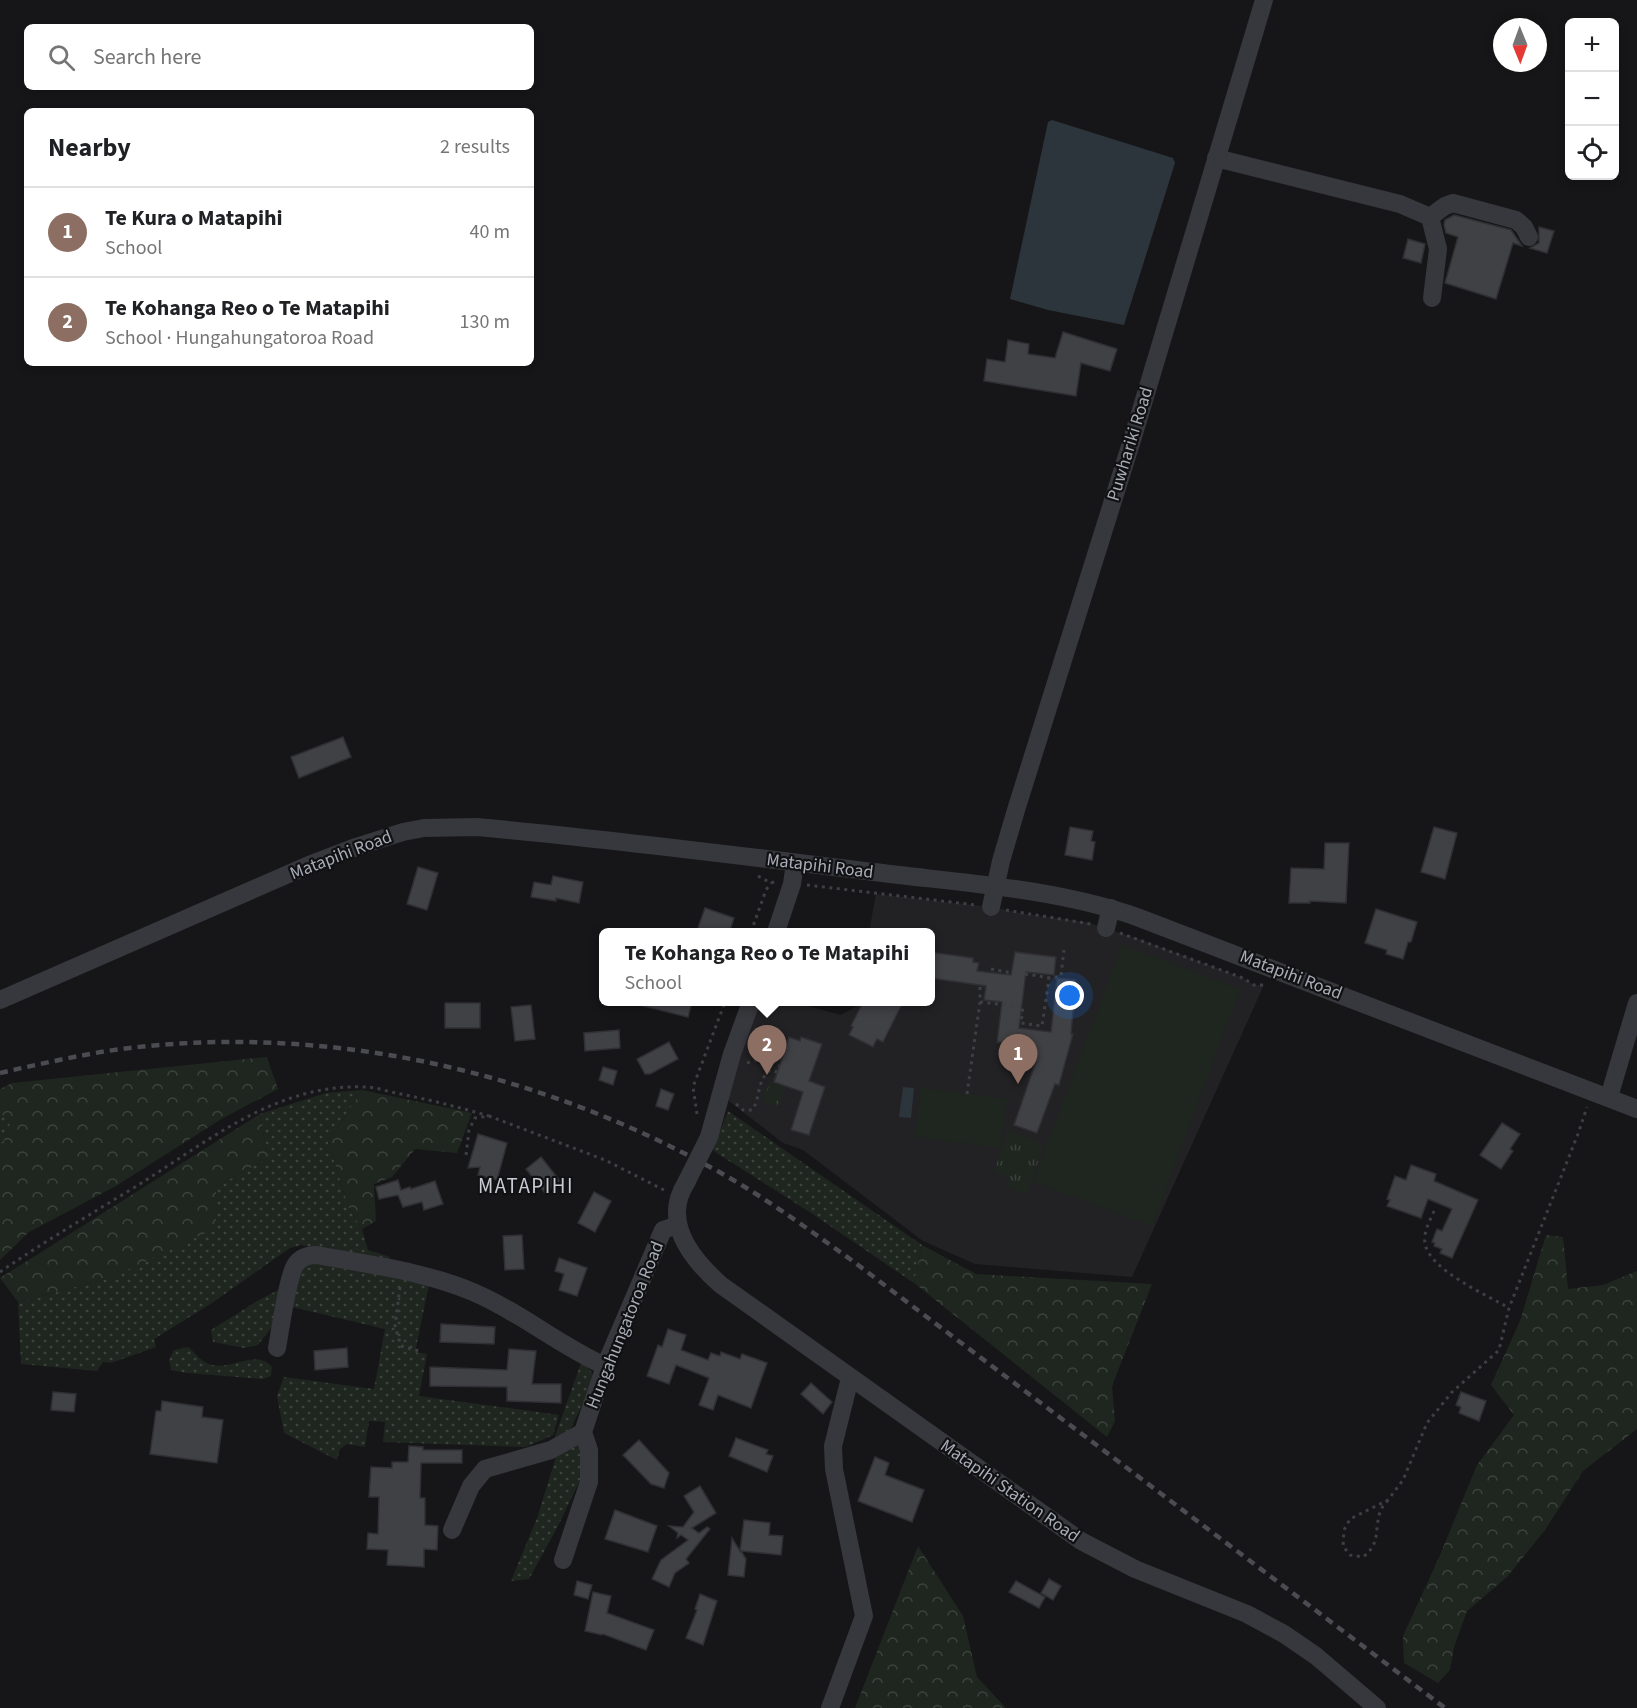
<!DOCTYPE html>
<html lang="en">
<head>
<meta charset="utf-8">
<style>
	:root { --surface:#fff; --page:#f6f6f6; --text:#202124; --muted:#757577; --line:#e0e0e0; --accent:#1a73e8 }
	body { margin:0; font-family:"Source Sans 3",sans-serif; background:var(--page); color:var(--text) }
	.controls { position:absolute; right:18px; top:18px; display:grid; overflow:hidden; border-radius:9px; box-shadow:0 3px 9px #0003 }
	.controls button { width:54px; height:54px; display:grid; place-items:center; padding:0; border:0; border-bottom:2px solid var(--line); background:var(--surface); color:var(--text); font:30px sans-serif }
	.compass { position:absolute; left:1493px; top:18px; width:54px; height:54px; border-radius:50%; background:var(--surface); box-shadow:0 3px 9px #0003; rotate:179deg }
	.you { position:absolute; left:1070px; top:996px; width:21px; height:21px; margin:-15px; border:4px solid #fff; border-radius:50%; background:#1a73e8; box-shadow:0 0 0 9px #1a73e833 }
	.badge { display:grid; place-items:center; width:39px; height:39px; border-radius:50%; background:var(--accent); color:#fff; font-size:20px; font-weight:700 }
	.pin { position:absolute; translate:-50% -50px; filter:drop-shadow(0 2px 3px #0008) }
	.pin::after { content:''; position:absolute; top:32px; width:21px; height:18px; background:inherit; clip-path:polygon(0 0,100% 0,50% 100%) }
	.popup { position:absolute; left:599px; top:928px; width:336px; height:78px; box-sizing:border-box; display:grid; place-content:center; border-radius:9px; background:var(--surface); filter:drop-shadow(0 2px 4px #0005); font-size:20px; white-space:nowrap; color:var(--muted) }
	.popup b { font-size:22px; color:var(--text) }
	.popup::after { content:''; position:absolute; left:50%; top:100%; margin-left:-12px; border:12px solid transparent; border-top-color:var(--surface) }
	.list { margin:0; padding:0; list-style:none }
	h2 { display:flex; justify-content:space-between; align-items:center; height:78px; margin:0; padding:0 24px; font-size:26px }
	h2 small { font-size:20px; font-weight:400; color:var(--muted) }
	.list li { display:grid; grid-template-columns:39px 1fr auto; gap:18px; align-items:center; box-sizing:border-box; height:90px; padding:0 24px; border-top:2px solid var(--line) }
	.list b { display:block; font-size:22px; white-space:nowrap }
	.list p { margin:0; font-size:20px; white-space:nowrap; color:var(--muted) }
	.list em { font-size:20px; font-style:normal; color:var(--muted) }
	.icon { flex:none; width:33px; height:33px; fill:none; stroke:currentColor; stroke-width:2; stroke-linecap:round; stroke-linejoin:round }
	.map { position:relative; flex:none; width:1637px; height:1708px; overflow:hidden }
	.search { position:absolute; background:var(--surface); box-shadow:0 3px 9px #0003; left:24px; top:24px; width:510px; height:66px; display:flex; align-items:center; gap:15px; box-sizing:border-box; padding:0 21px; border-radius:9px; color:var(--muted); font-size:22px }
	.panel { position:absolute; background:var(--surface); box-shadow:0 3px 9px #0003; left:24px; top:108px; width:510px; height:258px; border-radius:9px }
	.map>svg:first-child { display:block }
</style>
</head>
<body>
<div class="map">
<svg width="1637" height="1708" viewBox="0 0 1637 1708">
	<defs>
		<pattern id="grass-dots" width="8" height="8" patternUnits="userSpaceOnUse" patternTransform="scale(1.5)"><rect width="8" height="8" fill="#1e261f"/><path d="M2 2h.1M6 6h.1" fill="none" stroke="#3c433d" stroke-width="1.8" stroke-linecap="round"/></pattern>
		<pattern id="forest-crowns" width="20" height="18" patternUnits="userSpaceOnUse" patternTransform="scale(1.5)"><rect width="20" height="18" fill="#1e261f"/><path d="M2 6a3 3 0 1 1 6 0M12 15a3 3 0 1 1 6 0" fill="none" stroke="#3c433d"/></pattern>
		<pattern id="park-tufts" width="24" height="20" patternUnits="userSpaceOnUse" patternTransform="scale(1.5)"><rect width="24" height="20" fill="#1e261f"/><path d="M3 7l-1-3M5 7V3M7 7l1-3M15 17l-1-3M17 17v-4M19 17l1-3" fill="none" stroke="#3c433d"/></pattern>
	</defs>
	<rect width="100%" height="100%" fill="#161618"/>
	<!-- built -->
	<path fill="#222225" d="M876,894l115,13 34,7 61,8 50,16 107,40 11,7h10l-132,292 -157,-13 -52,-23 -120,-91 -20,-7 -54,-42 -8,-10 30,-89h42l48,13 16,-9v-4h73v-70h-61z"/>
	<!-- grass -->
	<g fill="url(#grass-dots)">
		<path d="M362,1090l-34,52 21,66 13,21 6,21 22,7 -1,7 -88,-19 -11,3 -81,57 -55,34 2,8 -45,16 -8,-1 -6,9 -76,-7 -3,-62 95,-25 103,-90 52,-29 -8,-44 66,-21z"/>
		<path d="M728,1111l194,134 -8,38 -103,-70 -99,-63z"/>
		<path d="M0,1115h14l-14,35z"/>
		<path d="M318,1260l111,25 -14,67 12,2 -8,42 140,19 -6,20 -27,12 -143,-5 2,-20 -16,-1 -4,26 -18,-3 -7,5 -3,11 -53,-27 -7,-37 7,-19 90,12 11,-60 -93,-22c5,-21 2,-41 26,-47z"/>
		<path d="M284,1287l-6,32 -20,26 -14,3 -31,-6 -2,-12 46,-29z"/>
		<path d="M189,1347c6,7 14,16 23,18 20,5 44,-16 60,2l-1,9 -8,3 -76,-6 -16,-3 -2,-10 5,-10z"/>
		<path d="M581,1363c10,7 14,10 12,22l-26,50 -12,10v-9z"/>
		<path d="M577,1445l7,4 -1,25 -24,50 -30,55 -18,2 26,-63 19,-61z"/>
	</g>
	<!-- forest -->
	<g fill="url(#forest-crowns)">
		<path d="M267,1057l11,32 -55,29 -107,68 -87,46 -29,28v-110l13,-34 -13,-1v-26l12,-6z"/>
		<path d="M362,1090l110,23 -15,40 -42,-4 -23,28 -18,7 2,37 -14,8 -13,-21 -21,-66z"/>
		<path d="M260,1114l8,44 -52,29v41l-103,49 -95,25 -18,-24z"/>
		<path d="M1546,1235l17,2 5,52 35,-4 34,-14v158l-54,42 -38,59 -38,47 -40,34 -13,36 -4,23 -12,13 -34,-20 -1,-27 37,-81 37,-90 37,-50 -23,-30 29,-64z"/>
		<path d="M922,1245l54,29 176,10 -40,102 3,35 -8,16 -193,-154z"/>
		<path d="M918,1546l45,70 14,61 29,31h-151z"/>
	</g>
	<!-- park -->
	<g fill="url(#park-tufts)">
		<path d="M773,1077l14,5 -10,25 -15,-7z"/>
		<path d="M1008,1131l36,13 -17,50 -20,-7 3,-9 -16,-6z"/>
	</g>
	<!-- pitch -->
	<g fill="#1e261f">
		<path d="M1122,945l118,44 -88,237 -119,-44z"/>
		<path d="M921,1088l86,11 -7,49 -85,-11z"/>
	</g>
	<!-- water -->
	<g fill="#2c353c">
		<path d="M1052,120l121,38 2,5 -51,162 -76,-15 -38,-11 38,-177z"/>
		<path d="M903,1087l11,1 -3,30 -12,-1z"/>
	</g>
	<!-- building -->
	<g fill="#404145" stroke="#303034" stroke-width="1.5">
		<path d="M1454,215l57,15 11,16 -9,-3 -17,56 -51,-16 13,-46 -12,-4 -2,-8 1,-5z"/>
		<path d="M1539,227l15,4 -7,22 -17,-5 9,-5z"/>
		<path d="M1408,239l17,5 -4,19 -18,-5z"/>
		<path d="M1063,332l54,17 -7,22 -29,-8 -5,33 -92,-15 3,-22 18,3 3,-22 21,4 -1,10 27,4z"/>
		<path d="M343,737l8,20 -52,21 -8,-21z"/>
		<path d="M1070,827l23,4 -2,10 4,1 -3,18 -27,-5z"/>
		<path d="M1434,827l23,6 -12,46 -24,-7z"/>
		<path d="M1325,843h24l-3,60 -36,-2v2h-21l2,-35 33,1z"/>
		<path d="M418,867l20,6 -11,37 -20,-6z"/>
		<path d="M553,876l30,6 -4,21 -23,-5v3l-25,-4 3,-15 17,3z"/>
		<path d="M705,908l29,10 -5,15h-17l-14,-5z"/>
		<path d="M1376,909l41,13 -6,20h-3l-5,17 -17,-5 1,-4 -22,-7z"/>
		<path d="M930,952l43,6v4l6,1 -2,8 34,4 4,-23 41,5 -2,18 -28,-3 -7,56 32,4 6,-54 19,2 -5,54h2l-14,51 -4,-1 -18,49 -23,-8 22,-64 -22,-3 2,-14 -19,-2 5,-40 -18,-2 2,-14 -56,-8z"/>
		<path d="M643,1002h49l-4,15 -45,-11z"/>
		<path d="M863,1002h40l-20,40 -6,-3 -4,8 -24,-12 4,-8 -2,-1z"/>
		<rect x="445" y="1003" width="35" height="25"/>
		<path d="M531,1005l4,34 -20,2 -4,-34z"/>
		<path d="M619,1030l1,18 -35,3 -1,-18z"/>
		<path d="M789,1037l11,4 1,-4 21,7 -13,37 16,6 -16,48 -18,-5 12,-38 -29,-10z"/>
		<path d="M669,1042l9,17 -28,15h-5l-8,-15z"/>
		<path d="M603,1067l14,4 -4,14 -14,-5z"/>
		<path d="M661,1089l13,5 -6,16 -12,-4z"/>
		<path d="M1502,1123l18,11 -10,15 3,2 -12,18 -21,-14z"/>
		<path d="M478,1134l29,9 -10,37 -19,-5 2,-8 -12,1z"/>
		<path d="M541,1157l19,24 -15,12 -19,-24z"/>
		<path d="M1411,1165l25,9 -2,7 44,19 -26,58 -12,-5 2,-4 -8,-3 1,-3 -3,-1 5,-13 5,2 10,-22 -24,-10 -7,19 -34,-12 3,-6 -3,-1 8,-23 11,4z"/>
		<path d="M398,1180l3,10 9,-3 1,2 24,-8 8,23 -19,6 -2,-8 -19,5 -5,-12 -19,4 -3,-12z"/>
		<path d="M594,1192l17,9 -16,31 -17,-9z"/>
		<path d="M522,1235l2,34 -19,1 -2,-34z"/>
		<path d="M559,1258l28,10 -10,28 -18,-6 5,-16 -9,-3z"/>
		<path d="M441,1324l54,3 -1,17 -54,-2z"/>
		<path d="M668,1329l18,6 -5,15 27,10 3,-7 9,3 1,-4 19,7 2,-5 25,9 -16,45 -33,-13 -5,15 -14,-5 10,-27 -33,-13 -7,19 -22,-8 11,-31 4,2z"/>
		<path d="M347,1348l1,19 -33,3 -1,-19z"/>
		<path d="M509,1349l27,2 -4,33h29v19l-54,-2v-14l-77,-1v-19l77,3z"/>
		<path d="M811,1383l21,19 -9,12 -22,-20z"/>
		<path d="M53,1392l23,2 -2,18 -23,-2z"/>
		<path d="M1461,1392l25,9 -7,20 -20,-8 2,-6 -5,-2z"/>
		<path d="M162,1401l41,6 -1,10 21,3 -6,43 -67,-9 6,-43h5z"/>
		<path d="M736,1438l32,12 -2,4 7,2 -6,16 -38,-16z"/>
		<path d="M639,1440l30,33 -5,15 -13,-4 -28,-29z"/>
		<path d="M409,1446l14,1v3h39v13h-41l-1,35h5v27l13,1 -1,24 -13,-1v18l-37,-2 1,-15 -21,-1 1,-16 10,1 1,-37h-10l2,-30 21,1v-6h16z"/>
		<path d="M875,1457l14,6 -4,12 39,15 -12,32 -54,-21z"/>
		<path d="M700,1486l16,27 -24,15 7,5 8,-6 3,2 -24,30 3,4 -14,10 -6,14 -17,-8 9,-19 27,-20 -7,-5 -4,3 1,-5 -9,-7 14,1 11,-15 -10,-16z"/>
		<path d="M615,1510l42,16 -9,26 -43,-13z"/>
		<path d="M744,1520l26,3 -1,12 14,1 -2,19 -40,-4 5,8 -2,18 -16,-2 4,-37 8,13z"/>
		<path d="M1049,1579l12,7 -8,14 -12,-7z"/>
		<path d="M577,1581l15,4 -4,14 -14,-4z"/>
		<path d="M1016,1581l29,16 -6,11 -30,-16z"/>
		<path d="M593,1592l18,4 -4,17 47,17 -8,20 -43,-16 -1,1 -17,-4z"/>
		<path d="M700,1594l17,7 -14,44 -17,-7 11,-28 -2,-1z"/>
	</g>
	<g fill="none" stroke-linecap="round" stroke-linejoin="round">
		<!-- path -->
		<g stroke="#3d3f44" stroke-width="3" stroke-dasharray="3 4.5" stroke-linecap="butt">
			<path d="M758,876l13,7 6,-2"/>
			<path d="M807,885l169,20"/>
			<path d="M1006,910l85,14"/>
			<path d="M751,932l15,-42 5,-7"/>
			<path d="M1120,933l123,45 11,7h12"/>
			<path d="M991,969l21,4"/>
			<path d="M1025,974l26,4 10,-2 3,-26"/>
			<path d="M980,1002l43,5 -2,16 21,3 7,-48"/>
			<path d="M768,1047l7,18 4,1"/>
			<path d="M747,1063l24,-8"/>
			<path d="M967,1094l13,-92v-17l4,-10 3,1"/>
			<path d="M736,1104l7,6h9c9,-11 4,-31 19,-40l6,2"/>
			<path d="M697,1114l-4,-27 32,-85"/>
			<path d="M466,1155l3,-25 6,-12 14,-2 116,44 59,30"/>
			<path d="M1434,1211c-4,9 -11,22 -9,32 4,27 62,52 84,65"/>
			<path d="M0,1272c44,-30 89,-57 135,-85 71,-44 141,-104 230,-100 10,0 21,4 31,6 31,6 62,14 93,23"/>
			<path d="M400,1287l-5,39 6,20 18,5"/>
			<path d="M1388,1500c-3,4 -7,8 -8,12 -6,19 1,31 -17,45l-13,-2 -7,-9 1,-16 6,-11 38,-19 15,-20 24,-57 25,-31 47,-42 10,-42 69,-174 9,-27"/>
		</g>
		<!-- minor -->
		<g stroke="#37383d" stroke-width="18">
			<path d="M1216,158l184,46 30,13 8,32 -6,49"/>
			<path d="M1430,217l15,-11 8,-3 63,17 8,7 5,10"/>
			<path d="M991,907l10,-46 15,-51 116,-370 132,-440"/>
			<path d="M1106,928l5,-20"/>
			<path d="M776,932l16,-48 3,-21"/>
			<path d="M0,1000l309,-135 47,-18 47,-15 21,-4 53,-1c133,12 265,29 397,45 87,11 179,16 263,45l500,192"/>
			<path d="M1609,1097l28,-94"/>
			<path d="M709,1137l23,-83 19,-52"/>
			<path d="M687,1181c-3,5 -6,11 -8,17 -10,35 18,66 42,87l360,256 54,28 112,45 37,20 32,22 61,52"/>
			<path d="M277,1348c3,-16 11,-74 19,-84 5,-7 12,-9 21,-9 52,10 107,16 156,37 47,20 86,53 132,74"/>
			<path d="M452,1530l19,-44 14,-17 66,-19 32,-18"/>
			<path d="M563,1560l26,-78v-32l-6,-18 22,-66 58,-136 15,-5"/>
			<path d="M830,1708l34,-92 -30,-147 -1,-23 17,-68"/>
		</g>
		<!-- rail -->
		<path stroke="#4a4c52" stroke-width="4.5" stroke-dasharray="8 6" stroke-linecap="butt" d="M0,1073c35,-8 71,-16 107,-22 206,-30 421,16 603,116 49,26 95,60 140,92l595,449"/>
		<!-- minor-bridge -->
		<path stroke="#37383d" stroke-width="18" d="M687,1181l22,-44"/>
	</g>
	<g text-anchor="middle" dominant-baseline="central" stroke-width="4.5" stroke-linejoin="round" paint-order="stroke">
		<!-- street labels -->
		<g font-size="18" fill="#a8adb8" stroke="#111113">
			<text transform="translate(1130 444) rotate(-73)">Puwhariki Road</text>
			<text transform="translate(341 855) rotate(-21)">Matapihi Road</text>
			<text transform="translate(820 866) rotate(7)">Matapihi Road</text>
			<text transform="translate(1291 975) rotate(21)">Matapihi Road</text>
			<text transform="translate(625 1325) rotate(-68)">Hungahungatoroa Road</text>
			<text transform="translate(1010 1491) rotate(35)">Matapihi Station Road</text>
		</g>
		<!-- quarter labels -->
		<g font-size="21" letter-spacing="1.5" fill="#c9ccd4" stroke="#111113">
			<text x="526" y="1186">MATAPIHI</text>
		</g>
	</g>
</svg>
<div class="controls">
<button>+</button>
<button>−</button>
<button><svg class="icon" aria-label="locate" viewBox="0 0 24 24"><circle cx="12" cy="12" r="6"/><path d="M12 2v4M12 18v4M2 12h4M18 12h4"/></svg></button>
</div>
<svg class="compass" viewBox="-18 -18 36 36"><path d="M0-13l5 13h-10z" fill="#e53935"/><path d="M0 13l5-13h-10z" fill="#757577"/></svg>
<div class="you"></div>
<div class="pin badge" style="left:1018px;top:1084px;background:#8d6e63">1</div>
<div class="pin badge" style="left:767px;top:1075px;background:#8d6e63">2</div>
<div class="popup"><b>Te Kohanga Reo o Te Matapihi</b>School</div>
<div class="search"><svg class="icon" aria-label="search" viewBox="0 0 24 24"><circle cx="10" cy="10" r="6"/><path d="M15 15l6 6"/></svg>Search here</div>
<section class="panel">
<h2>Nearby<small>2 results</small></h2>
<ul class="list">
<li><span class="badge" style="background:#8d6e63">1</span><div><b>Te Kura o Matapihi</b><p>School</p></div><em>40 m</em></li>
<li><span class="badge" style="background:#8d6e63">2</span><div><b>Te Kohanga Reo o Te Matapihi</b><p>School · Hungahungatoroa Road</p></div><em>130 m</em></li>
</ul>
</section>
</div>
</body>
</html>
